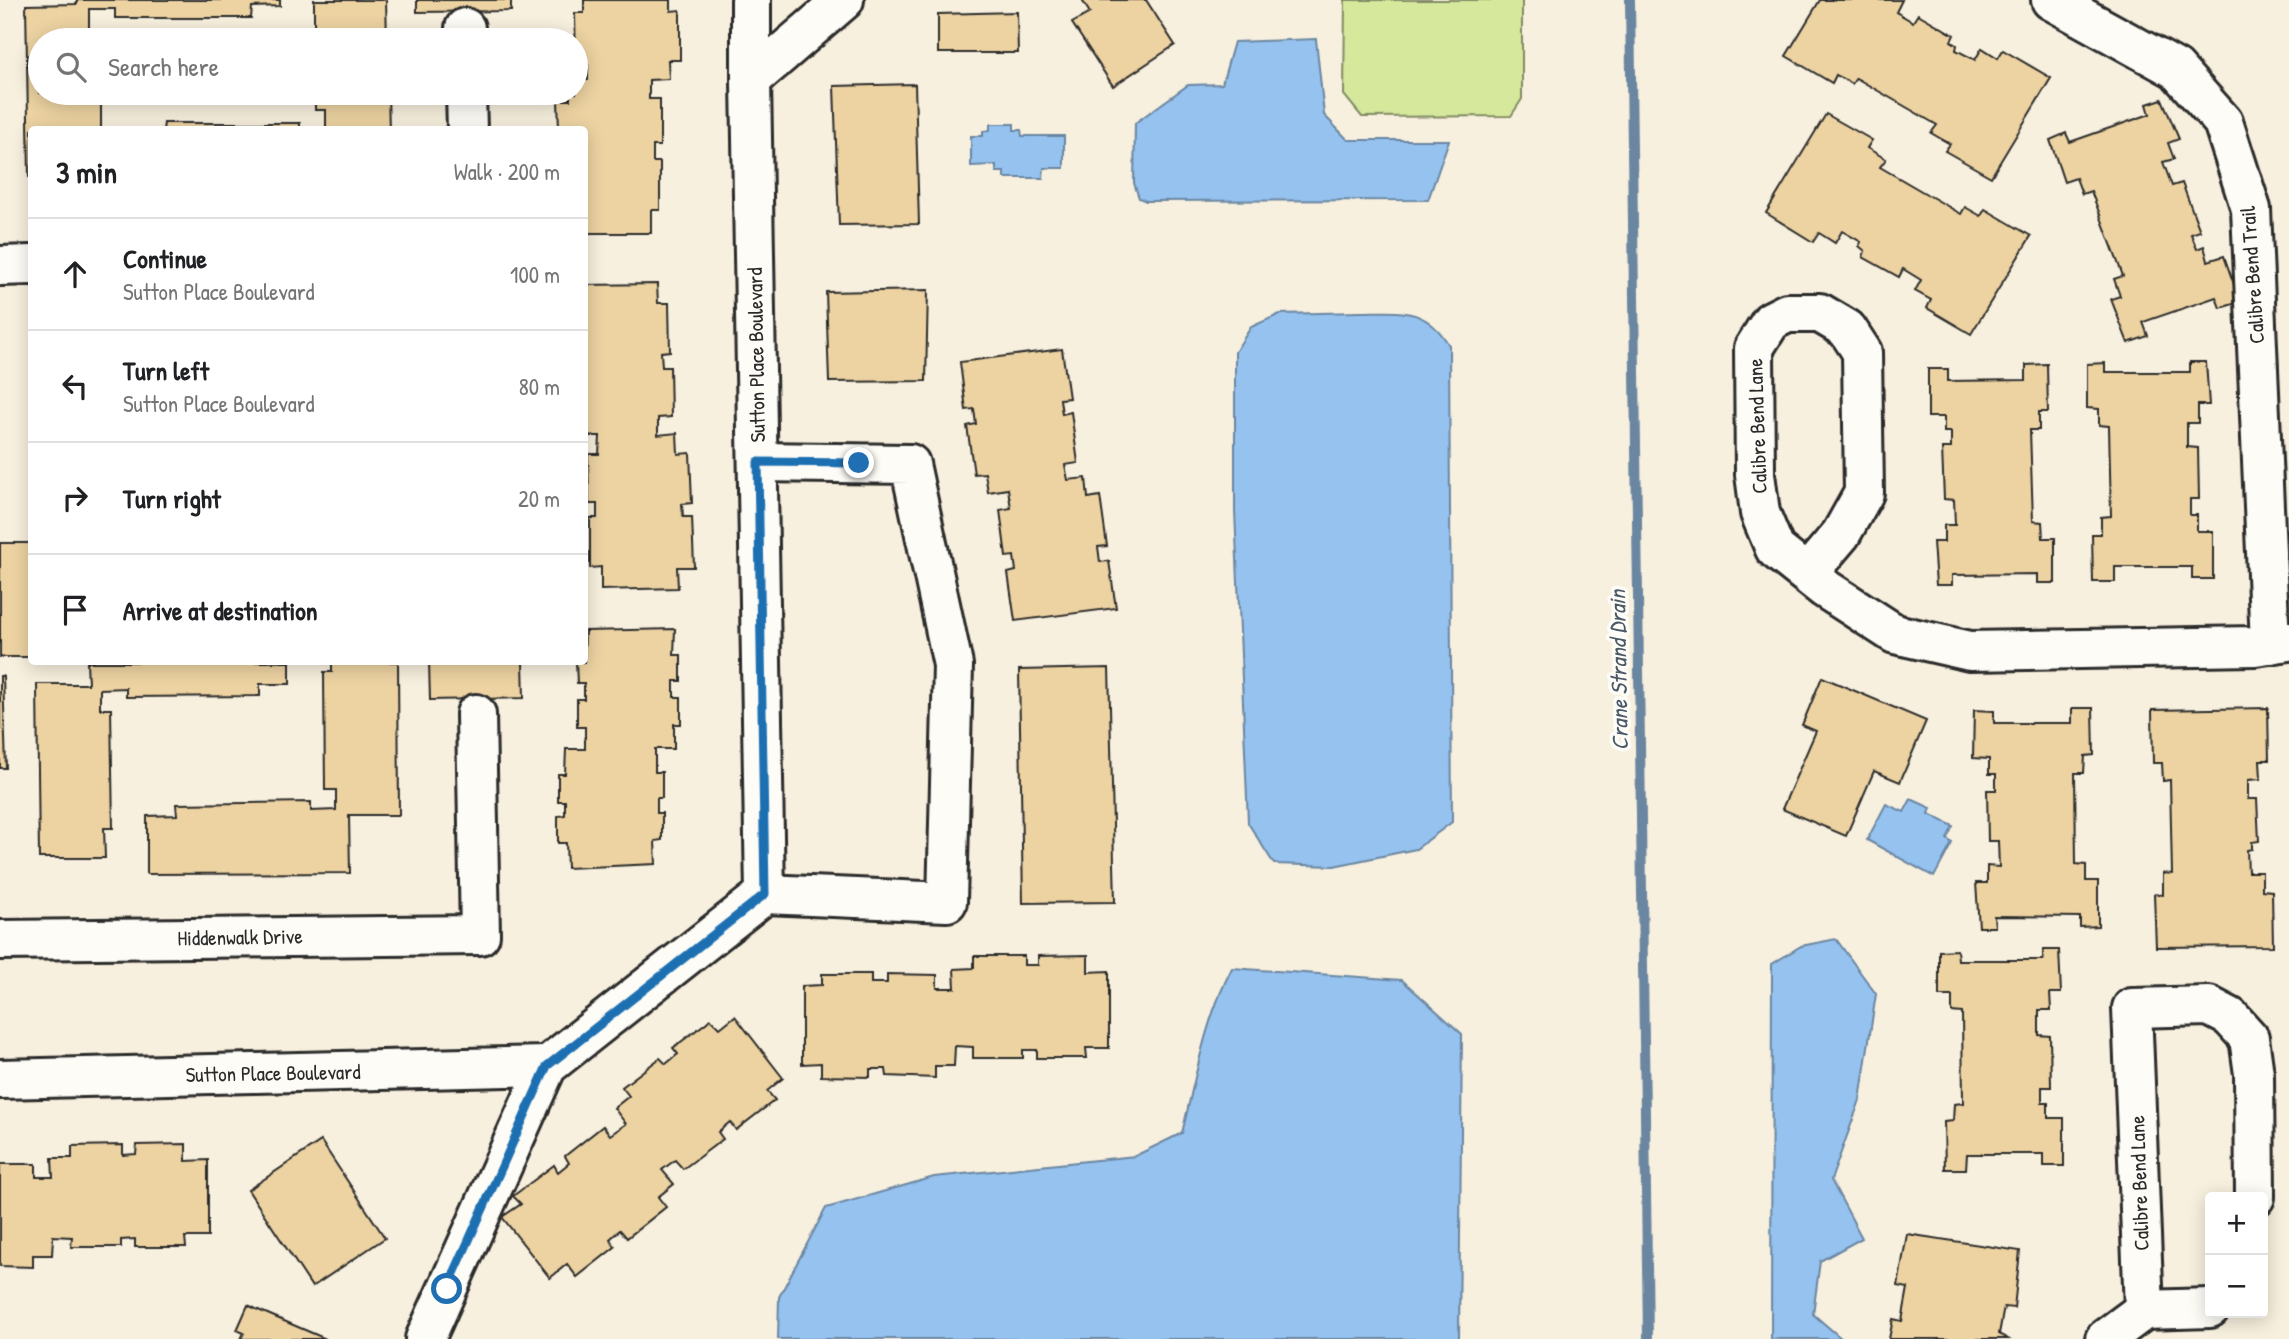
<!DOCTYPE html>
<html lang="en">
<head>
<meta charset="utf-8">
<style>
	:root { --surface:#fff; --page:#f6f6f6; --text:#202124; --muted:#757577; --line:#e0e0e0 }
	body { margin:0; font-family:"Patrick Hand",sans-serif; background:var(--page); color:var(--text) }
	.controls { position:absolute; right:21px; bottom:21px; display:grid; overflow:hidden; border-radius:7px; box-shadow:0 4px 18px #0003 }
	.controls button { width:63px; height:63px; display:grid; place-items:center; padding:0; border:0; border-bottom:2px solid var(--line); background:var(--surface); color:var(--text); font:35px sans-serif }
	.stop { position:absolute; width:21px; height:21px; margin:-16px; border:5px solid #1f6fb2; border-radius:50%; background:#fff }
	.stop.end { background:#1f6fb2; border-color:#fff; box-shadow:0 2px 7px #0008 }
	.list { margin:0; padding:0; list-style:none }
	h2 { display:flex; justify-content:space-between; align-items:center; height:91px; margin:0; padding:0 28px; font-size:30px }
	h2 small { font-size:23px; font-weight:400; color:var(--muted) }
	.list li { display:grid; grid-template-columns:46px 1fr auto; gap:21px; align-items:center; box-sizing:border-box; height:112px; padding:0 28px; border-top:2px solid var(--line) }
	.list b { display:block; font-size:26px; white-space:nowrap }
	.list p { margin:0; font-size:23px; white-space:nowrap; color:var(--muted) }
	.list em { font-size:23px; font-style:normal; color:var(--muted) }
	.icon { flex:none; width:38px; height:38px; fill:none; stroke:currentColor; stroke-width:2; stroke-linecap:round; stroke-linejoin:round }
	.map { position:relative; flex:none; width:2289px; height:1339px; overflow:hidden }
	.search { position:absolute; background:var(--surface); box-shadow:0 4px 18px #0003; left:28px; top:28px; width:560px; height:77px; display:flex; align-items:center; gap:18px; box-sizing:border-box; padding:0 24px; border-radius:38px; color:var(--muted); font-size:26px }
	.panel { position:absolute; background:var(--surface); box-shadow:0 4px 18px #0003; left:28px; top:126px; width:560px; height:539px; border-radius:7px }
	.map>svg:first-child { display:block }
</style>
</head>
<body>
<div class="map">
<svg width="2289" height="1339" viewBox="0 0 2289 1339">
	<rect width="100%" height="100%" fill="#f8f0de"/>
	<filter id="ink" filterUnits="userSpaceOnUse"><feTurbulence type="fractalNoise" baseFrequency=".0143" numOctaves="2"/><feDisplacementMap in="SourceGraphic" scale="14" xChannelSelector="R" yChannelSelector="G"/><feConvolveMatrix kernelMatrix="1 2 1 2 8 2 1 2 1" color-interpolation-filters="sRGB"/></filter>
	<g filter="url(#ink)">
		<!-- green -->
		<path fill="#d5e89c" stroke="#808a64" stroke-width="2" d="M1345,0h177v99l-11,17 -149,1 -18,-22z"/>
		<!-- water -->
		<g fill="#95c2ef" stroke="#6b86a1" stroke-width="2">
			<path d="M1316,39l8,76 24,25h101l-21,60 -282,1 -7,-3 -5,-15 1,-60 53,-38 34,-1 12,-42z"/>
			<path d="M990,124h24v6h7l1,6h42v32h-20l-1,10h-39v-6h-8v-7l-25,1v-30h12v-5l7,-1z"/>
			<path d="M1359,312c42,0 66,-6 90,33l3,477 -36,27 -82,17 -60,-2 -26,-41 -13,-312v-159l16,-25 29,-13z"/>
			<path d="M1911,799l20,9 -2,6 24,12 -6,13 5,4 -18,34 -67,-37 19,-36 18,8z"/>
			<path d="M1836,939l40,55 -16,106 -29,80 31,58 -42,23 -7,53 29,25h-71l1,-375 29,-18z"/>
			<path d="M1232,968l170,12 60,54 -3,305h-681l1,-42 47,-89 108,-31 201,-21 47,-23c14,-57 23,-113 50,-165z"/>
		</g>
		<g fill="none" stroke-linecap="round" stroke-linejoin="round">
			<!-- stream -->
			<path stroke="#6b86a1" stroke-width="10" d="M1630,0l18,1339"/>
		</g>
		<!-- building -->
		<g fill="#edd3a2" stroke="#2b2b2b" stroke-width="2">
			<path d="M77,0h203v6l-28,1 -1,11h-136v-9h-26v21h11v10h-60v53h61v37h-69v47h-3l-3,-172 51,-1z"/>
			<path d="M314,0h72l1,40h-73z"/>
			<path d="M417,0h94v11l-94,1z"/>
			<path d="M584,0h87v11l9,-1v50h-12l1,19 -20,1v19h11v47h-7v16h7v48h-9v23h-67v-103h-25l-1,-30h12v-7h6v-13h12v-15h-12l-1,-52h9z"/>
			<path d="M1085,0h61l29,45 -62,41 -41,-63 18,-10 -7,-11z"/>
			<path d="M1820,0h82l-6,12 17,10 5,-8 36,21 -3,6 6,4 -1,5 19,10 7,-12 16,10 5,-8 48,28 -60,99 -46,-26 5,-7 -19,-11 6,-8 -81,-47 -4,6 -16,-9 -4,8 -46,-27z"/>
			<path d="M1017,12l1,41h-80v-39z"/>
			<path d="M915,84l4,140 -80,1 -5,-139z"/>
			<path d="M315,93h73l1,37h-63v-20h-11z"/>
			<path d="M2162,99l17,40 -11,4 6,16 -11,3 9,24 10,-3 18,48 -9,3 6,15 7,-3 4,15 16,-5 16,46 -20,6 -4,-11 -73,25 5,14 -20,7 -17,-44 9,-3 -6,-17 9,-3 -32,-85 -9,3 -6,-16 -12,4 -14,-42 16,-7 4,9 80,-28 -3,-10z"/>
			<path d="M1826,114l46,26 -5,8 19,11 -6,8 81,47 4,-7 16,9 4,-7 46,27 -60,98 -44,-26 4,-8 -16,-9 6,-11 -18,-11 -4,8 -36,-20 2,-6 -6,-5 2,-4 -19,-11 -7,12 -16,-10 -6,9 -47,-29z"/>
			<path d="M164,123h136v7h-137z"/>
			<path d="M657,284l1,19h11l1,48 -9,1 1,15h8l1,50 -13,1v17l19,-2 1,21 12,-1 2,50 -10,1 1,13h9l2,50h-17l1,21 -77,2v-23l-11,1v-50h7v-14h-8l-1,-50h11l1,-18h-16v-151z"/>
			<path d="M928,290l-2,91 -97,1 -3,-90z"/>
			<path d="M1062,349l7,49 -9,1 2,15 9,-2 7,51 -13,2 3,15 18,-2 2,20 12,-2 7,50 -9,1 2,15 9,-1 7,47 -101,13 -7,-48 8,-2 -2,-15 -8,1 -6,-47 11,-2 -3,-19 -20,3 -3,-19 -11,1 -7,-48 9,-2 -2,-15 -8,1 -6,-48z"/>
			<path d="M2190,362h16l3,43h-11v18h-11v24l11,1 1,51h-9v16h7v16h16v48h-21v-12h-77v15h-22l-1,-48h9v-17l10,-1 -2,-90 -10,-1v-16l-12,-1v-44l18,-1v9h85z"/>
			<path d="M2047,364l1,48h-9v18h-9l3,91 9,1 1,16h12v45h-18v-9l-85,1v10h-16l-3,-43h11v-17h11l-1,-25 -10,-1 -2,-51h9v-16h-7v-15h-16v-48h20v12l78,-1v-15z"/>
			<rect x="0" y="543" width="32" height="114"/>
			<path d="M675,629l-1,26h7v26h-7v16h7v27h-7v25h-19v23h7v26h-5v15h5v27l-7,1 1,23 -89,4 -1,-25h-8v-27l7,-1v-14h-7v-27h7l1,-25h19v-22h-8v-28h7v-16h-7l-1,-21h8l1,-31z"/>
			<path d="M87,662h203v22h-30v12l-134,1v-9l-26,1v20h11l2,119h-9l1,30h-66l-2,-174h51z"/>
			<path d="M332,662h66l1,153h-50l1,58 -203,1v-58l30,-1 -1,-11 135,-2v9l25,-1v-20h-11l-1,-118h8z"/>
			<path d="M429,662h94l1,36 -94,2z"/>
			<path d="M1109,668l6,234 -92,1 -4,-233z"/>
			<path d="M0,676h3l3,92h-6z"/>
			<path d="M1822,677l104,44 -26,61 -26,-11 -28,65 -64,-27 34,-78 -14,-6z"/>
			<path d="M2072,708h21l1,47 -9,1 -1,17h-9l1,91 10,1v16h12v45l-18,1v-10l-86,-1 1,11h-16l-3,-44h11v-17l12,1 -1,-26h-10l-1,-51h9v-16h-7v-15l-16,-1 1,-48 20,1v12h78z"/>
			<path d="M2268,708l1,52h-9l1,19 -13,1v19h9l2,42 -7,1v7l-5,1 1,22h14v18l10,1 1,55 -117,1 -2,-53 9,1v-22l9,1 -2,-94 -7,1 -1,-18h-9l-1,-53z"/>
			<path d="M1957,950l1,10h85v-10h16l2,43h-11l1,17h-12v25l11,1 1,51h-9v16h6v15h16v48h-20v-12h-77l-1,15h-21l-1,-47 9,-1 1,-17 9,-1 -1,-90 -10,-1v-16h-13v-45z"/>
			<path d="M1088,955v17l21,-1v77h-23l1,10h-50v-8h-14v8h-50v-11l-18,-1 -1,20h-19v12l-48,-2 -1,-7h-16v8l-49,-1v-13l-19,1v-78l20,-1v-11h49v9h16v-9l50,1v13h18l-1,-19 20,-1v-12h50v9h14v-9z"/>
			<path d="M735,1016l48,62 -16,13 8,9 -39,30 -6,-8 -12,10 5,7 -40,30 -8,-9 -13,10 12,14 -16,13 8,10 -39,31 -7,-8 -10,9 5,8 -38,30 -10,-13 -17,14 -48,-61 19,-13 -8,-8 41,-31 4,7 11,-9 -4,-7 38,-30 7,9 16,-11 -12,-16 15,-12 -7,-9 38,-29 6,6 12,-10 -5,-6 38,-29 9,9z"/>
			<path d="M321,1141l64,97 -73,49 -64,-97z"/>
			<path d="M186,1144v17l22,-1v77h-23l1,10h-51v-8l-14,1v7h-50l1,-10 -19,-1 -1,19h-19v12l-33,-1v-102h36v13h17l-1,-19h20v-12l51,-1v10l13,-1 1,-9z"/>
			<path d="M1907,1234l113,17 -6,57 -10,-1 -5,27 9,5h-119l4,-20 9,2 6,-33 -10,-2z"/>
			<path d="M248,1305l8,4 70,30h-85l3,-6 -7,-3z"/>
		</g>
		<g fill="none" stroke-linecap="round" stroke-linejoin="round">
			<!-- minor casing -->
			<g stroke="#2b2b2b" stroke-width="44">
				<g id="minor">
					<path d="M751,0v80"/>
					<path d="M2051,0l125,69 47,53 28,87 19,435"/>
					<path d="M465,28v12"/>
					<path d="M466,93l1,37"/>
					<path d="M0,266l32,-1"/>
					<path d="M758,462l152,2 43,201 -6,237 -182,-8"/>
					<path d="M1807,574l34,-40 23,-41 -2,-141 -15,-23 -27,-16h-33l-16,8 -17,27 1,126 5,39 15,36 49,39 71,46 75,17 285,-5 34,-5"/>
					<path d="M0,940l480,-5 -4,-221"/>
					<path d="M0,1079l547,-13"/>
					<path d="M2144,1310l66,-2"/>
					<path d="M425,1339l122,-273 218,-172 -14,-814 93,-80"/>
					<path d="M2105,1339l39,-29 -12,-302 77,-2 21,11 19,21 5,36 1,123"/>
				</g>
			</g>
			<!-- minor -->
			<use href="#minor" stroke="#fdfcf7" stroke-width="38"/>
		</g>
	</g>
	<g fill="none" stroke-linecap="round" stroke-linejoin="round" filter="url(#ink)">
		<!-- route -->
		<path stroke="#1f6fb2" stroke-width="9" d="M447,1289l100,-223 218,-172 -7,-432 101,1"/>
	</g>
	<g text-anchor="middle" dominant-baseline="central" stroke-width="7" stroke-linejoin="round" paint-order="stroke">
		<!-- street labels -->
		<g font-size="21" fill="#2b2b2b" stroke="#fdfcf7">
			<text transform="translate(2252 275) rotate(-94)">Calibre Bend Trail</text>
			<text transform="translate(756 355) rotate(-91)">Sutton Place Boulevard</text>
			<text transform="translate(1757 426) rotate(-92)">Calibre Bend Lane</text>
			<text transform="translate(240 937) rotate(-1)">Hiddenwalk Drive</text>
			<text transform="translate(273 1073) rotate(-1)">Sutton Place Boulevard</text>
			<text transform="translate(2139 1183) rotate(-92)">Calibre Bend Lane</text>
		</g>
		<!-- water labels -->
		<g font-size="23" font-style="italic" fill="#4b5866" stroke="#fdfcf7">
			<text transform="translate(1618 670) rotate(-91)">Crane Strand Drain</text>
		</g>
	</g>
</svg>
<div class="controls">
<button>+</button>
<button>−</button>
</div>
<div class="stop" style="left:447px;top:1289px"></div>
<div class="stop end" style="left:859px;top:463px"></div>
<div class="search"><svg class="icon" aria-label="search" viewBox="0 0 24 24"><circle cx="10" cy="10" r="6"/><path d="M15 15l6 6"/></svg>Search here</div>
<section class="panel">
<h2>3 min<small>Walk · 200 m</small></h2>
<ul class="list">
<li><svg class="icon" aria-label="ahead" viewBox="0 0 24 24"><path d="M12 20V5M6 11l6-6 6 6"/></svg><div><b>Continue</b><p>Sutton Place Boulevard</p></div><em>100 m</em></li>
<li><svg class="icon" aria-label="left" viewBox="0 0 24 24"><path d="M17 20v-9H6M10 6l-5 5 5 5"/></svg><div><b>Turn left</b><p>Sutton Place Boulevard</p></div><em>80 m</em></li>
<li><svg class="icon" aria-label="right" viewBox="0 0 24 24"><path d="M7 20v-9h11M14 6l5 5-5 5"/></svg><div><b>Turn right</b></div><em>20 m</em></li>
<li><svg class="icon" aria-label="arrive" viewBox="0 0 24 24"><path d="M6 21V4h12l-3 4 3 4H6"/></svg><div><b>Arrive at destination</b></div></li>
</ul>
</section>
</div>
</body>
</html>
